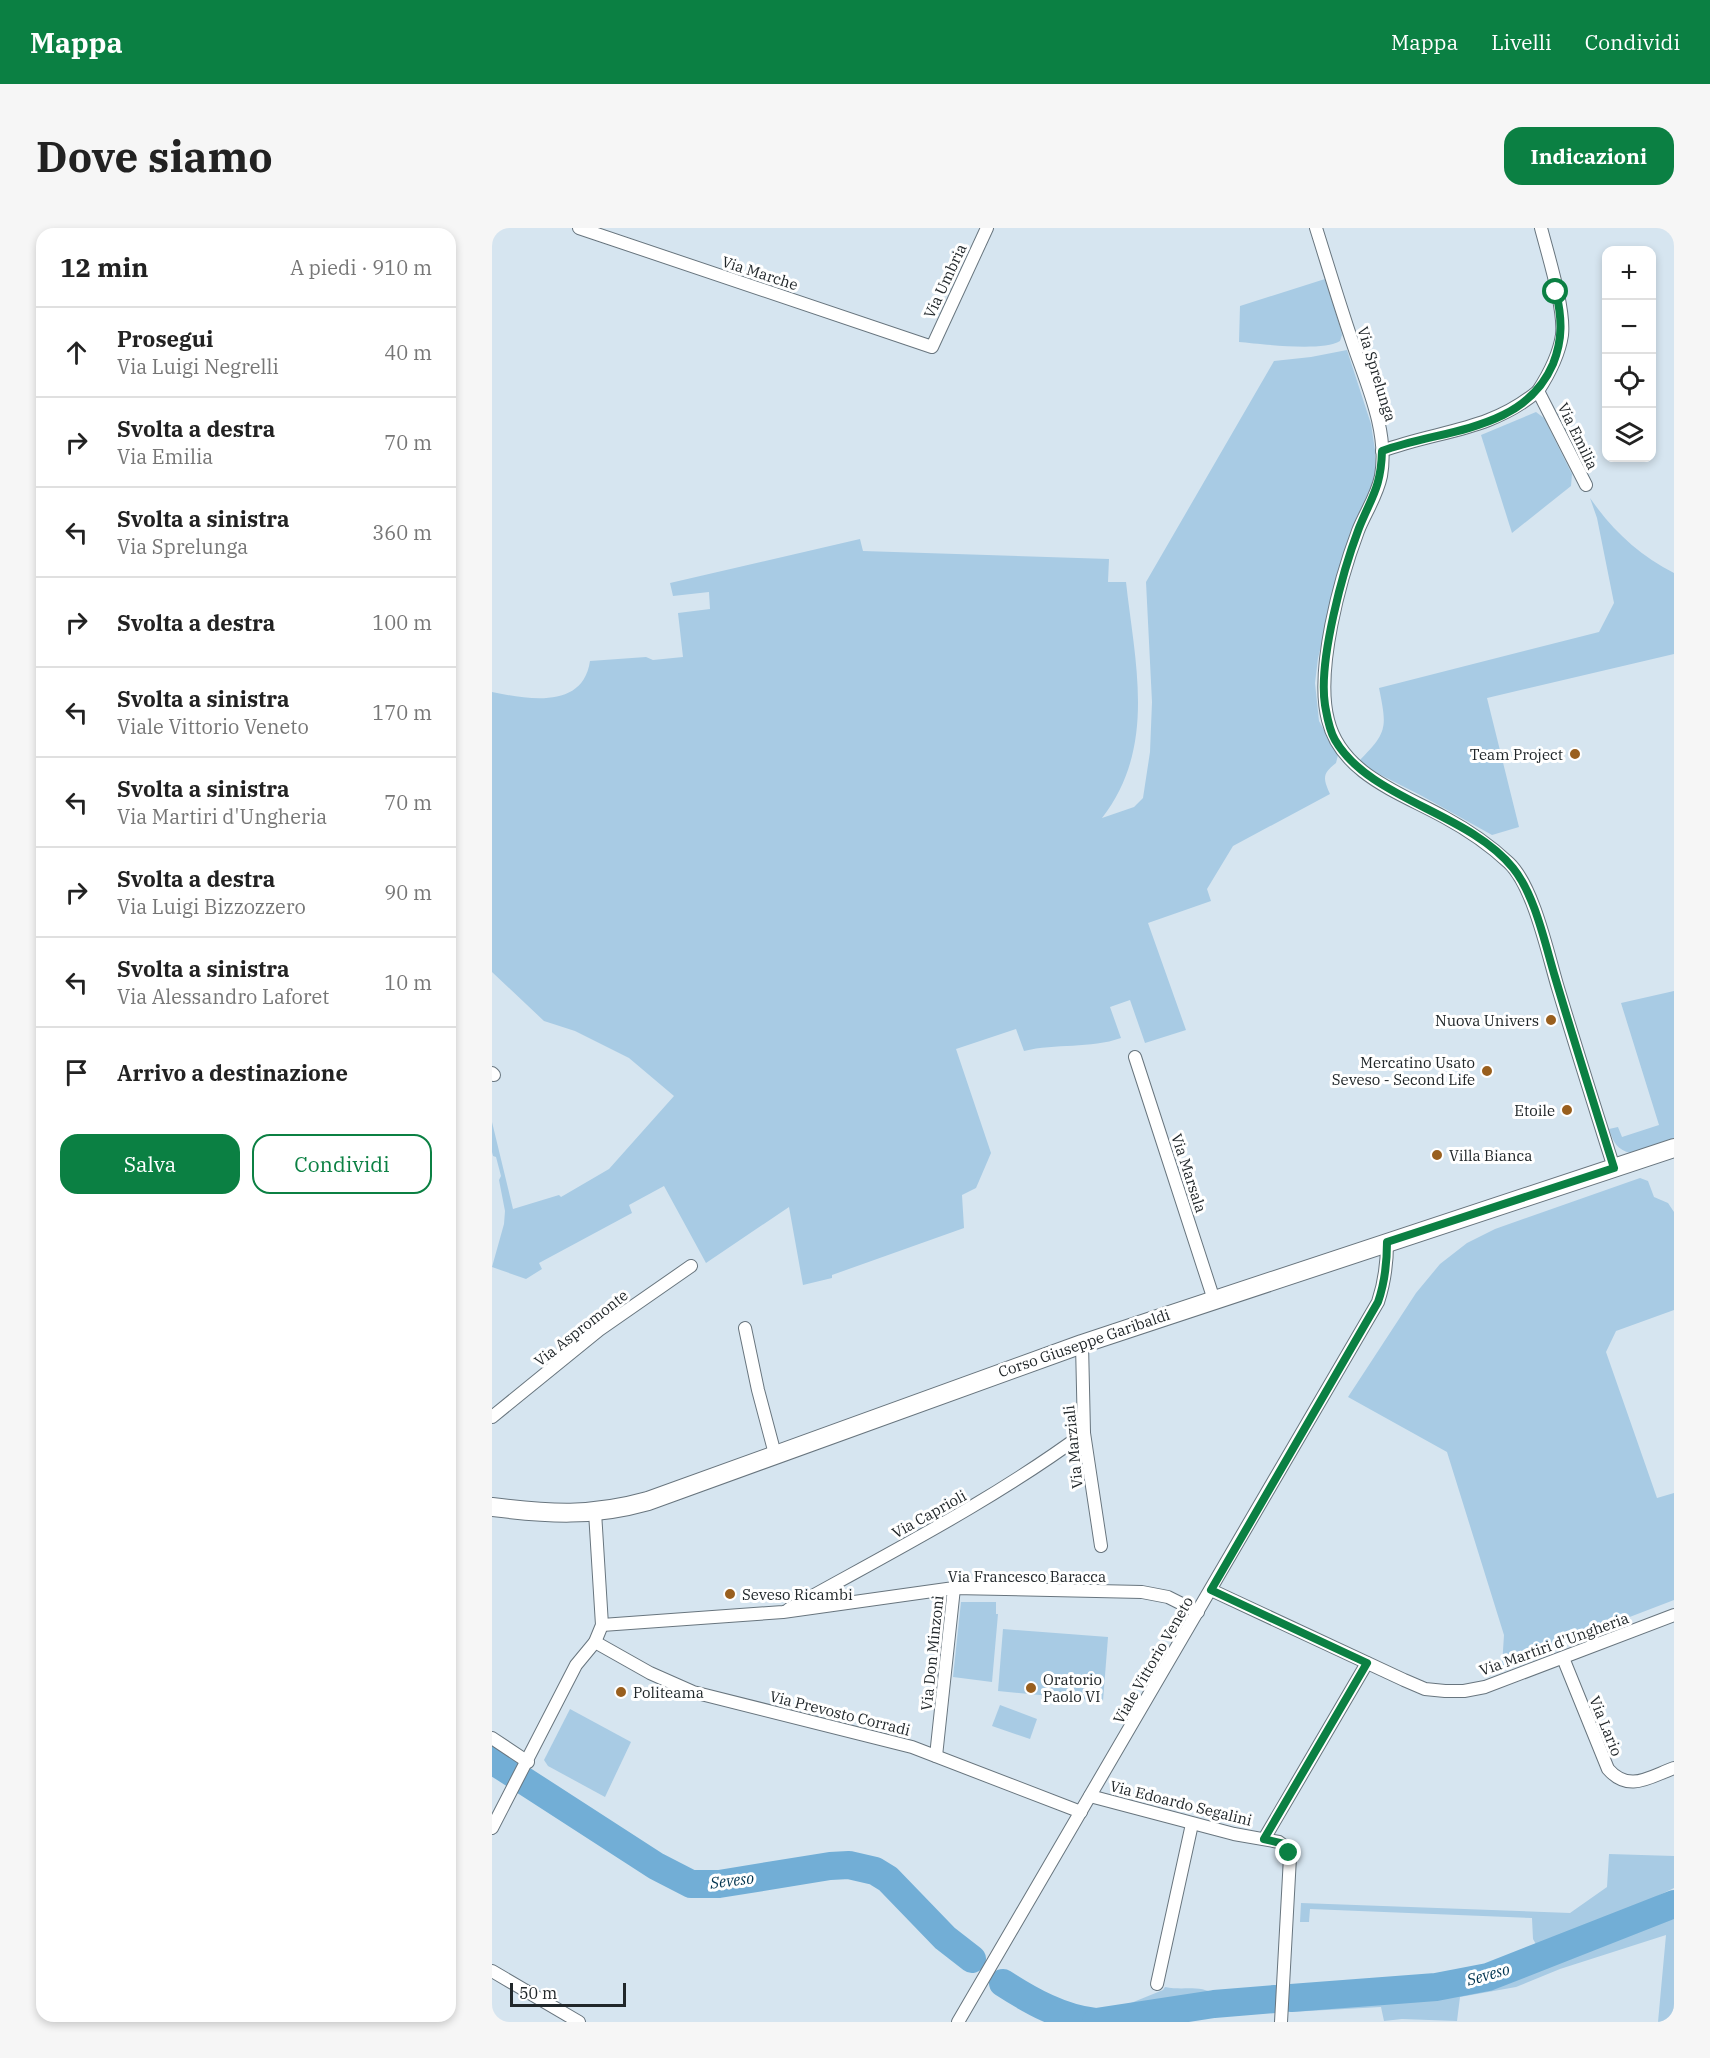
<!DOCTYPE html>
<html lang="it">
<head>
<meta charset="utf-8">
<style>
	:root { --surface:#fff; --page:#f6f6f6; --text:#222; --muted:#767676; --line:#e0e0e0; --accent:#0b8043 }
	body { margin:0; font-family:"IBM Plex Serif",serif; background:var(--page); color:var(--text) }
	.controls { position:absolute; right:18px; top:18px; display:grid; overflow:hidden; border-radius:12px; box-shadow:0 3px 9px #0003 }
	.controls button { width:54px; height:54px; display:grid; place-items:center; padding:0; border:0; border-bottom:2px solid var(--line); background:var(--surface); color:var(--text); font:30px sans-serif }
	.scale { position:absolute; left:18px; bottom:15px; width:116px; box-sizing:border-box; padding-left:6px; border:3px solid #21272a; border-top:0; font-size:16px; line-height:21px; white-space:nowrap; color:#21272a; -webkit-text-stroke:4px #fff; paint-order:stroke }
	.stop { position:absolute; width:18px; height:18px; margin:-14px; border:4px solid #0b8043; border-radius:50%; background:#fff }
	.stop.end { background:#0b8043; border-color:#fff; box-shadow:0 2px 6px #0008 }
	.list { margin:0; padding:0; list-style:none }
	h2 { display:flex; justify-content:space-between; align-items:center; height:78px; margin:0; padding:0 24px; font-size:26px }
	h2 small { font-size:20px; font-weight:400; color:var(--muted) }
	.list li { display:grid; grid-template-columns:39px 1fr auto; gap:18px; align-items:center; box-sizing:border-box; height:90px; padding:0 24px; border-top:2px solid var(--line) }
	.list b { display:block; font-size:22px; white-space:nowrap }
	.list p { margin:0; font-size:20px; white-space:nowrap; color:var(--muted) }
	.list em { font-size:20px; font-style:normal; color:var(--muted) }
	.actions { display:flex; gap:12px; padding:18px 24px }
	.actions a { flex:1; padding:14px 0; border:2px solid var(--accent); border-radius:18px; text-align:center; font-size:21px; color:var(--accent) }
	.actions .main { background:var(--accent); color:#fff }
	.icon { flex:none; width:33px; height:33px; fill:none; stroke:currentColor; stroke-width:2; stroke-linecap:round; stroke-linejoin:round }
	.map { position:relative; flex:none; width:1182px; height:1794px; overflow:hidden; border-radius:18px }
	header { display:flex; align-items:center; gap:36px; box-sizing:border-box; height:84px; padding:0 30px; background:var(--accent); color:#fff }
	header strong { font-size:28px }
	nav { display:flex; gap:33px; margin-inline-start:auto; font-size:21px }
	.intro { display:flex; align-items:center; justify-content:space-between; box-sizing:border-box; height:144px; padding:0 36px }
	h1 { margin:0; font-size:42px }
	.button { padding:15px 27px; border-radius:18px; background:var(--accent); color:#fff; font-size:21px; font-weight:700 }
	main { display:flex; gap:36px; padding:0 36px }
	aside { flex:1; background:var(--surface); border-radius:18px; box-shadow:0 3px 9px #0003 }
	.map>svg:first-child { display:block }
</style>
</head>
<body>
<header>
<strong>Mappa</strong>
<nav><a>Mappa</a><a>Livelli</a><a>Condividi</a></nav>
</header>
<div class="intro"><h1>Dove siamo</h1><a class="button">Indicazioni</a></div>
<main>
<aside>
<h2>12 min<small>A piedi · 910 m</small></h2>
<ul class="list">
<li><svg class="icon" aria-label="ahead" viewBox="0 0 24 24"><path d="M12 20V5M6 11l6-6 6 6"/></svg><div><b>Prosegui</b><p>Via Luigi Negrelli</p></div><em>40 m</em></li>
<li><svg class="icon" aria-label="right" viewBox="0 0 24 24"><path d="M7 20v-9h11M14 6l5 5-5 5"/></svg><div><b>Svolta a destra</b><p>Via Emilia</p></div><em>70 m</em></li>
<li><svg class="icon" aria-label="left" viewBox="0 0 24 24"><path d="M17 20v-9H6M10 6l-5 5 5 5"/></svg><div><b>Svolta a sinistra</b><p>Via Sprelunga</p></div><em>360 m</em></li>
<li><svg class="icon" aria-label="right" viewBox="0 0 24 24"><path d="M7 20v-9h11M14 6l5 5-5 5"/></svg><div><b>Svolta a destra</b></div><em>100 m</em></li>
<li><svg class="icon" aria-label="left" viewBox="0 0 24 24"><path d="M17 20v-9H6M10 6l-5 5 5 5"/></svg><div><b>Svolta a sinistra</b><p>Viale Vittorio Veneto</p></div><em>170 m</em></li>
<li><svg class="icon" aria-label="left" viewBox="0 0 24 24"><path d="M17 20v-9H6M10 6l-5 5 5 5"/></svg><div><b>Svolta a sinistra</b><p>Via Martiri d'Ungheria</p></div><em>70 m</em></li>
<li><svg class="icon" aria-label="right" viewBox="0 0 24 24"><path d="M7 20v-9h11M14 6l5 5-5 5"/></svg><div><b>Svolta a destra</b><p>Via Luigi Bizzozzero</p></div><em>90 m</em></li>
<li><svg class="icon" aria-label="left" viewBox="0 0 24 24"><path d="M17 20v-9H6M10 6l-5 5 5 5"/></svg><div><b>Svolta a sinistra</b><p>Via Alessandro Laforet</p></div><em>10 m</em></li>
<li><svg class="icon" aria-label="arrive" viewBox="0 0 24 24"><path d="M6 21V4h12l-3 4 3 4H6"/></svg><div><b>Arrivo a destinazione</b></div></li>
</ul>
<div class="actions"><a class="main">Salva</a><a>Condividi</a></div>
</aside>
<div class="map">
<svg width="1182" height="1794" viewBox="0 0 1182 1794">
	<rect width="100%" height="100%" fill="#d6e5f0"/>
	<!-- green -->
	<g fill="#a8cbe4">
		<path d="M833,51l16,51 1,5 -2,6c-18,11 -78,3 -101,1l1,-36z"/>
		<path d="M855,122l24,74 4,26 1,20 -4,15 -22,48 -32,125 -3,25 4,38 19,34 -2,8c-14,11 -13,15 -6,31l-97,52 -26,43 4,12 -63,22 38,107 -41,13 -15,-43 -20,7 11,31c-31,11 -65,5 -97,13l-8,-22 -60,20 35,104 -15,35 -14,7 2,33 -132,47v3l-29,7 -14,-78 -83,56 -42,-77 -35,19 3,8 -93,50 3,6 -16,10 -34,-12 12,-43 1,-13 -6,-31 2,-4 -5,-19 -3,-1 -1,-4v-30l21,87 46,-14 2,2 48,-28 65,-73 -45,-38 -54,-27 -31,-10 -52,-49v-280c35,7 91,18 98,-31l56,-4 7,3 30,-3 -5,-44 32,-4 -1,-17 -36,4 -3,-13 190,-44 3,12 246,8 -1,23h18c9,82 31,165 -24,236l32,-11 9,-9 7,-46 2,-50 -6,-120 128,-221 37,-4z"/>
		<path d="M1044,184l8,6 28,56 -1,12 -59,47 -31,-98z"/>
		<path d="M1098,270c23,33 49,57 84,75v81l-187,44 32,129 -27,8 -70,-39 -53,-27 -11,-7c30,-30 29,-34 21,-74l220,-56 15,-29 -17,-85z"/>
		<path d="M1182,763v147l-43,15c-14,-3 -18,-11 -22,-24l9,-2 4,10 37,-12 -38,-122z"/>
		<path d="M1148,950l8,3 6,16 14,6 6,9v98l-58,21 -10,21 51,146 17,-5v107l-172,66 2,-31 -57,-183 -99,-55 68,-104 24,-29 27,-21 28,-14z"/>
		<path d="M469,1374h35v12h2l-6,68 -39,-5z"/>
		<path d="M511,1401l105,8 -5,64 -105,-10z"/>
		<path d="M508,1477l37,14 -7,20 -38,-13z"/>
		<path d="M78,1481l61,33 -26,55 -57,-31 -4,-6z"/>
		<path d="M1117,1626l65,2v32l-54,26 -83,32 -4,-7 -1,-21 -222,-9 -1,13h-9l1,-19 269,10 37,-26z"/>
		<path d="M1182,1688v103l-7,3h-9l8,-87 -106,34 -44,18 -56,10 -3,24 -55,-2 -18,2 -3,-14 -91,5v-3l115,-9 74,-10z"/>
		<path d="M673,1759c19,4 34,-3 51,8l-105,13 20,-5 32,-13z"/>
	</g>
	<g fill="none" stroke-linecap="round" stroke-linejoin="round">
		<!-- river -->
		<g stroke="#72aed6" stroke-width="28">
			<path d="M0,1532l164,106 35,18h28l111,-18 19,-1 26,6 13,8 57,59 27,21"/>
			<path d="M511,1755c28,18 58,35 92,39"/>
			<path d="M799,1770l145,-11 52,-10 186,-73"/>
			<path d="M604,1794l118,-18 61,-5"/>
		</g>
		<!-- minor casing -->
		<g stroke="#68757e" stroke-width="14">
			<g id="minor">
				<path d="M87,0l353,119 55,-119"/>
				<path d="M824,0c12,38 23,75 36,113 14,42 37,90 29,135 -4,20 -16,37 -23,55 -18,48 -43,139 -30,189 13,54 73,73 116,97 24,13 46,28 65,46 25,24 39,92 49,125 18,60 37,120 56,180"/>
				<path d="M1046,163c11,-17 21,-36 24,-56 3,-26 -14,-80 -21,-107"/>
				<path d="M890,223c56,-21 107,-19 156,-60l48,94"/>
				<path d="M643,829l79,243"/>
				<path d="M0,845l2,2"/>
				<path d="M253,1100l13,62 17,64"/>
				<path d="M590,1116l2,89 17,113"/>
				<path d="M0,1189l107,-87 92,-64"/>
				<path d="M719,1362l193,90 21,9 20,2h19l21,-4 189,-72"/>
				<path d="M297,1381c100,-56 203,-108 295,-176"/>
				<path d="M110,1397l181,-13 171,-24 188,4 26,5 30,15"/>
				<path d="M103,1414l55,31 43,19 219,55 169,65"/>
				<path d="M1071,1430l45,111c21,24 41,8 66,-1"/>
				<path d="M0,1510l36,24"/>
				<path d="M444,1528l18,-168"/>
				<path d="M598,1568l144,38 45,8 8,6 3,9 -9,165"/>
				<path d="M0,1600l84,-163 19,-23 7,-17 -7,-113"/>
				<path d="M772,1611l103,-176"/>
				<path d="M0,1743l87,51"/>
				<path d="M665,1756l35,-160"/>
				<path d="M466,1794l420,-720c7,-21 9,-38 9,-59"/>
			</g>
		</g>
		<!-- secondary casing -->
		<g stroke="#68757e" stroke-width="20">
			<path id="secondary" d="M0,1279c58,7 99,10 156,-6l434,-157 592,-196"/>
		</g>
		<!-- minor -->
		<use href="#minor" stroke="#fff" stroke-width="12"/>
		<!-- secondary -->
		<use href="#secondary" stroke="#fff" stroke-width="18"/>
	</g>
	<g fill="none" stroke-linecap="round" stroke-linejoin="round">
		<!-- route -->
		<path stroke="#0b8043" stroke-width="8" d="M797,1625l-5,-9 -20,-5 103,-176 -156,-73 167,-288c7,-20 9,-38 9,-60l227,-74c-20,-64 -40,-127 -59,-191 -10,-33 -20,-82 -42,-109 -45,-56 -143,-68 -178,-128 -6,-10 -8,-24 -10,-35 -7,-44 18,-135 34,-177 13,-32 22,-41 23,-77 60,-22 142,-19 171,-87 10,-25 9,-46 3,-72"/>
	</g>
	<!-- markers -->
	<g fill="#995f1e" stroke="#fff" stroke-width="2">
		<circle cx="1083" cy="526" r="6"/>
		<circle cx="1059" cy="792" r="6"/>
		<circle cx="995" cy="843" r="6"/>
		<circle cx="1075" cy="882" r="6"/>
		<circle cx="945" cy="927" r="6"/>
		<circle cx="238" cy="1366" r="6"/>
		<circle cx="539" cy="1460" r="6"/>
		<circle cx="129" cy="1464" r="6"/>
	</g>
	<g text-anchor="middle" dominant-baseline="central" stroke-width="6" stroke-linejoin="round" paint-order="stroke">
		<!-- street labels -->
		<g font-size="15" fill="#21272a" stroke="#fff">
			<text transform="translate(268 45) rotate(18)">Via Marche</text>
			<text transform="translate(453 53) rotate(-65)">Via Umbria</text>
			<text transform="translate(885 146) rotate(73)">Via Sprelunga</text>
			<text transform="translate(1086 208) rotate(64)">Via Emilia</text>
			<text transform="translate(697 945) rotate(72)">Via Marsala</text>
			<text transform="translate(89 1100) rotate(-38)">Via Aspromonte</text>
			<text transform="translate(592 1115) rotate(-19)">Corso Giuseppe Garibaldi</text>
			<text transform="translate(581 1219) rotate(-96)">Via Marziali</text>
			<text transform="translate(437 1286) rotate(-29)">Via Caprioli</text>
			<text x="535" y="1348">Via Francesco Baracca</text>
			<text transform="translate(1062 1416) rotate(-20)">Via Martiri d'Ungheria</text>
			<text transform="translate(440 1425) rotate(-84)">Via Don Minzoni</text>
			<text transform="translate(661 1432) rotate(-60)">Viale Vittorio Veneto</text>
			<text transform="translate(348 1485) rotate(14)">Via Prevosto Corradi</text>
			<text transform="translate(1114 1498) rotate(68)">Via Lario</text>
			<text transform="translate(689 1575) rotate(14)">Via Edoardo Segalini</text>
		</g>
		<!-- poi labels -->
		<g font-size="15" fill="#21272a" stroke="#fff" text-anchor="end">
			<text x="1071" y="526">Team Project</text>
			<text x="1047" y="792">Nuova Univers</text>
			<text x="983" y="834">Mercatino Usato<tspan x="983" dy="17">Seveso - Second Life</tspan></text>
			<text x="1063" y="882">Etoile</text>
			<text x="957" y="927" text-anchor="start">Villa Bianca</text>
			<text x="250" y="1366" text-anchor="start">Seveso Ricambi</text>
			<text x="551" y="1451" text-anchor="start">Oratorio<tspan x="551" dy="17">Paolo VI</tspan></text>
			<text x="141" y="1464" text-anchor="start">Politeama</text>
		</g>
		<!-- water labels -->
		<g font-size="16" font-style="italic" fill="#00344f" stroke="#fff">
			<text transform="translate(240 1652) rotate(-7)">Seveso</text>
			<text transform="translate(996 1746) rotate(-16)">Seveso</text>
		</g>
	</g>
</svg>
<div class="controls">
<button>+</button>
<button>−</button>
<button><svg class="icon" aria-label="locate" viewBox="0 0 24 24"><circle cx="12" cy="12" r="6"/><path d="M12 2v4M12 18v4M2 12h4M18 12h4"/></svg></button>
<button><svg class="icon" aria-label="layers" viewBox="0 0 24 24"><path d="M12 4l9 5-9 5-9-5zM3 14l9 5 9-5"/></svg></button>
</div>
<div class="scale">50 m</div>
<div class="stop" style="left:1064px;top:64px"></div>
<div class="stop end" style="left:797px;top:1625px"></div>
</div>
</main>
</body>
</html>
